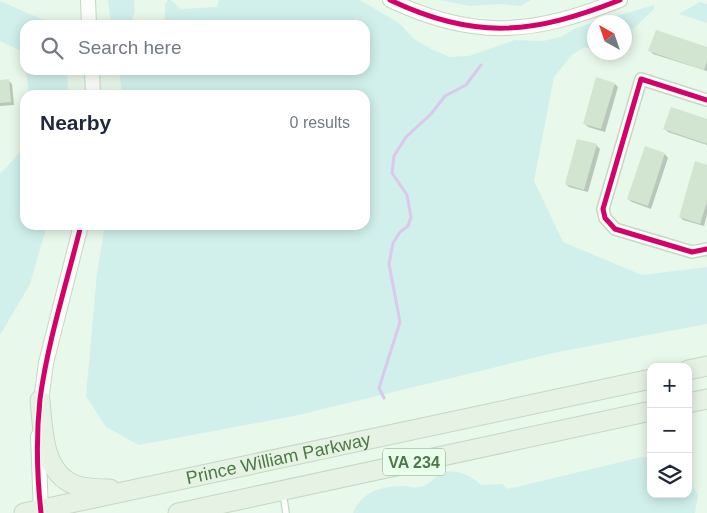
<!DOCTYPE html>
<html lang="en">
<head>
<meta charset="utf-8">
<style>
	:root { --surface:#fff; --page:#f2f2f3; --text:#1f2937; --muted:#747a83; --line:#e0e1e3 }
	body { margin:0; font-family:Helvetica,sans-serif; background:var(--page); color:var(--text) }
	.controls { position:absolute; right:15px; bottom:15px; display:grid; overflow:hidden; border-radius:10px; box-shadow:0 2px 12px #0003 }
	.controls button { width:45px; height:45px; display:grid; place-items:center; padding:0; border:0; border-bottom:1px solid var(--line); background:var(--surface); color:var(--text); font:25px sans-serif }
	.compass { position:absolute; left:587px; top:15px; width:45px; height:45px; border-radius:50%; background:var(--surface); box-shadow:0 2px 12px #0003; rotate:320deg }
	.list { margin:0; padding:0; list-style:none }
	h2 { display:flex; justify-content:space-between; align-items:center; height:65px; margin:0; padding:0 20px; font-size:21px }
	h2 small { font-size:16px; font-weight:400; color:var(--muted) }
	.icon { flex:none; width:28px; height:28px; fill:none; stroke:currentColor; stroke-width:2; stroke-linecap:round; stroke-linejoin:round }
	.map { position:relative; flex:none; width:707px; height:513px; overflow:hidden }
	.search { position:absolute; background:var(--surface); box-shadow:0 2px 12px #0003; left:20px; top:20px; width:350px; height:55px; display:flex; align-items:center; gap:12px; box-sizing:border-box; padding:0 18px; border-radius:15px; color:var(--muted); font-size:19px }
	.panel { position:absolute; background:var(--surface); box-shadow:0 2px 12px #0003; left:20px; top:90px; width:350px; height:140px; border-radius:15px }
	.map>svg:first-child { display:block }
</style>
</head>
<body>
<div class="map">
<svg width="707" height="513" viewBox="0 0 707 513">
	<rect width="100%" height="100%" fill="#e8f8ea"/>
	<!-- green -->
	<g fill="#d1f0ec">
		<path d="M108,0h26l1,11 -5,14h-19z"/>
		<path d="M168,0h3l10,9 36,-2 2,-7h141l39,23 15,16 17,10 19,8 19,-1 46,-16 28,1 18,-4 15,-9 18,-5v27l-9,-3 -13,8 -18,22 -20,104 29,61 79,33 65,-8v57l-149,28 -264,64 -155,29 -33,-18 -20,-31 11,-123 8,-48h260v-130h-243l-3,-25h246v-45h-200v-20z"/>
		<path d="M440,0h91l-11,6 -20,-2 -30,2z"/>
		<path d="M0,1l55,24h-30v40l-2,-13 -23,-11z"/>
		<path d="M700,2l7,2v19l-28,-9z"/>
		<path d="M654,5v4l-22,21c2,10 0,14 -7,20l-1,-28h-27z"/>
		<path d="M26,70h41l1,25h-39z"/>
		<path d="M25,147v78h22l-17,59 -30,51v-161z"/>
		<path d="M642,457l9,2v35h37v-15l10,16 -3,18h-342c8,-20 26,-26 47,-27 6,-1 13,3 19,1 10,-1 15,-10 23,-14 13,-5 31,3 39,12l21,-1 6,5z"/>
	</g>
	<!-- shadow -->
	<g fill="#0003">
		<path d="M707,49v22l-54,-17 -3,-3z"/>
		<path d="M0,81h9l3,3 2,21 -14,1z"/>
		<path d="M615,84l3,3 -13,45 -17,-5 -4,-4z"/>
		<path d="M707,121v24l-39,-13 -4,-4z"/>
		<path d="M596,145l4,4 -12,43 -19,-5 -3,-3z"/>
		<path d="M665,154l3,4 -17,51 -19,-7 -4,-3z"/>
		<path d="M707,166v49l-3,11 -21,-6 -3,-3z"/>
	</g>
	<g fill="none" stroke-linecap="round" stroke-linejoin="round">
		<!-- stream -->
		<path stroke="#dbc8ea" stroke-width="3" d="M384,398l-5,-10 21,-66 -11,-58 4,-21 7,-11 8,-6 3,-9 -4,-22 -15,-22 2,-17 12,-19 25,-23 14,-18 21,-11 15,-20"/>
	</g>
	<!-- building -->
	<g fill="#d2e5d0">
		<path d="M656,30l51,17v14l-3,9 -56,-19z"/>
		<path d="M596,77l19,6 -14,46 -18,-5z"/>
		<path d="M9,79l2,23 -11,1v-23z"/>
		<path d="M671,107l36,12v25l-44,-15z"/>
		<path d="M577,139l20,5 -13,46 -19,-6z"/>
		<path d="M645,146l20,7 -17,53 -21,-7z"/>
		<path d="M695,161l12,4v37l-7,22 -21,-7z"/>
	</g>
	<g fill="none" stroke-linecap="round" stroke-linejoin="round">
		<!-- service casing -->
		<g stroke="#c5d8c3" stroke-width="8">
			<path id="service" d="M283,493l3,20"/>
		</g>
		<!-- minor casing -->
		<g stroke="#c5d8c3" stroke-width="14">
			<path id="minor" d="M707,100l-66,-21 -38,130 2,9 10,11 77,23 15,-3"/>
		</g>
		<!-- tertiary casing -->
		<g stroke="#c5d8c3" stroke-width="16">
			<g id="tertiary">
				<path d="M88,0l1,25"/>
				<path d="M390,0c86,41 144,34 230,0"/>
				<path d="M92,70l1,25"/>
				<path d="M40,409l6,-46 35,-138"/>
				<path d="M38,436l3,77"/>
			</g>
		</g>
		<!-- trunk casing -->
		<g stroke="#c6d7c5" stroke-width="21">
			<g id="trunk">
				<path d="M688,370l19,-4"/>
				<path d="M40,400c3,29 2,72 35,85 11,4 24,4 35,4"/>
				<path d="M688,403l19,-4"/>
				<path id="s1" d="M24,513l627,-134"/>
				<path d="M178,513l473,-102"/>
			</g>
		</g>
		<!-- service -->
		<use href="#service" stroke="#fcfefc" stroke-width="5.5"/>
		<!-- minor -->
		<use href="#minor" stroke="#fcfefc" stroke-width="11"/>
		<!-- tertiary -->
		<use href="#tertiary" stroke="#fcfefc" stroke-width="14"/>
		<!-- trunk -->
		<use href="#trunk" stroke="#e5f2e4" stroke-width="19"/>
		<!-- cycleway casing -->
		<g stroke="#eaffec" stroke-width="8">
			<g id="cycleway">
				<path d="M390,0c86,41 144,34 230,0"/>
				<path d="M707,100l-66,-21 -38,130 2,9 10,11 77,23 15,-3"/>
				<path d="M41,513c-4,-37 -5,-77 -1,-114 8,-59 27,-117 41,-174"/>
			</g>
		</g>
		<!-- cycleway -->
		<use href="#cycleway" stroke="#d6006c" stroke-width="5"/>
	</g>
	<g text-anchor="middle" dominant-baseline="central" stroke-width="4" stroke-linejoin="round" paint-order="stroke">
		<!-- shield labels -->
		<rect fill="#eaffec" stroke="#7da078" stroke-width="1" x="383" y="448.5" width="62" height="27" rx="4"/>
		<g font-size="16" font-weight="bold" fill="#4e7846">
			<text x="414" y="462">VA 234</text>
		</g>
		<!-- street labels -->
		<g font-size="18" fill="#4e7846" stroke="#eaffec">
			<text stroke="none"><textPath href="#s1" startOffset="260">Prince William Parkway</textPath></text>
		</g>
	</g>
</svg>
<div class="controls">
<button>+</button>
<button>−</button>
<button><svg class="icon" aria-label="layers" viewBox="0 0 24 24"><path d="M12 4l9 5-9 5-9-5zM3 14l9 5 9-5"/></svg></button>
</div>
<svg class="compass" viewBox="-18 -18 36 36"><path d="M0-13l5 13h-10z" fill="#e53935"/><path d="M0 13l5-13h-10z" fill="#747a83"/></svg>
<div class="search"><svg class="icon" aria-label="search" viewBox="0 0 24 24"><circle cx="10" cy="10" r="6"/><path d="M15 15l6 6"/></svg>Search here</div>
<section class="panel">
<h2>Nearby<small>0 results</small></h2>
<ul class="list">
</ul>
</section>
</div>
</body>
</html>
